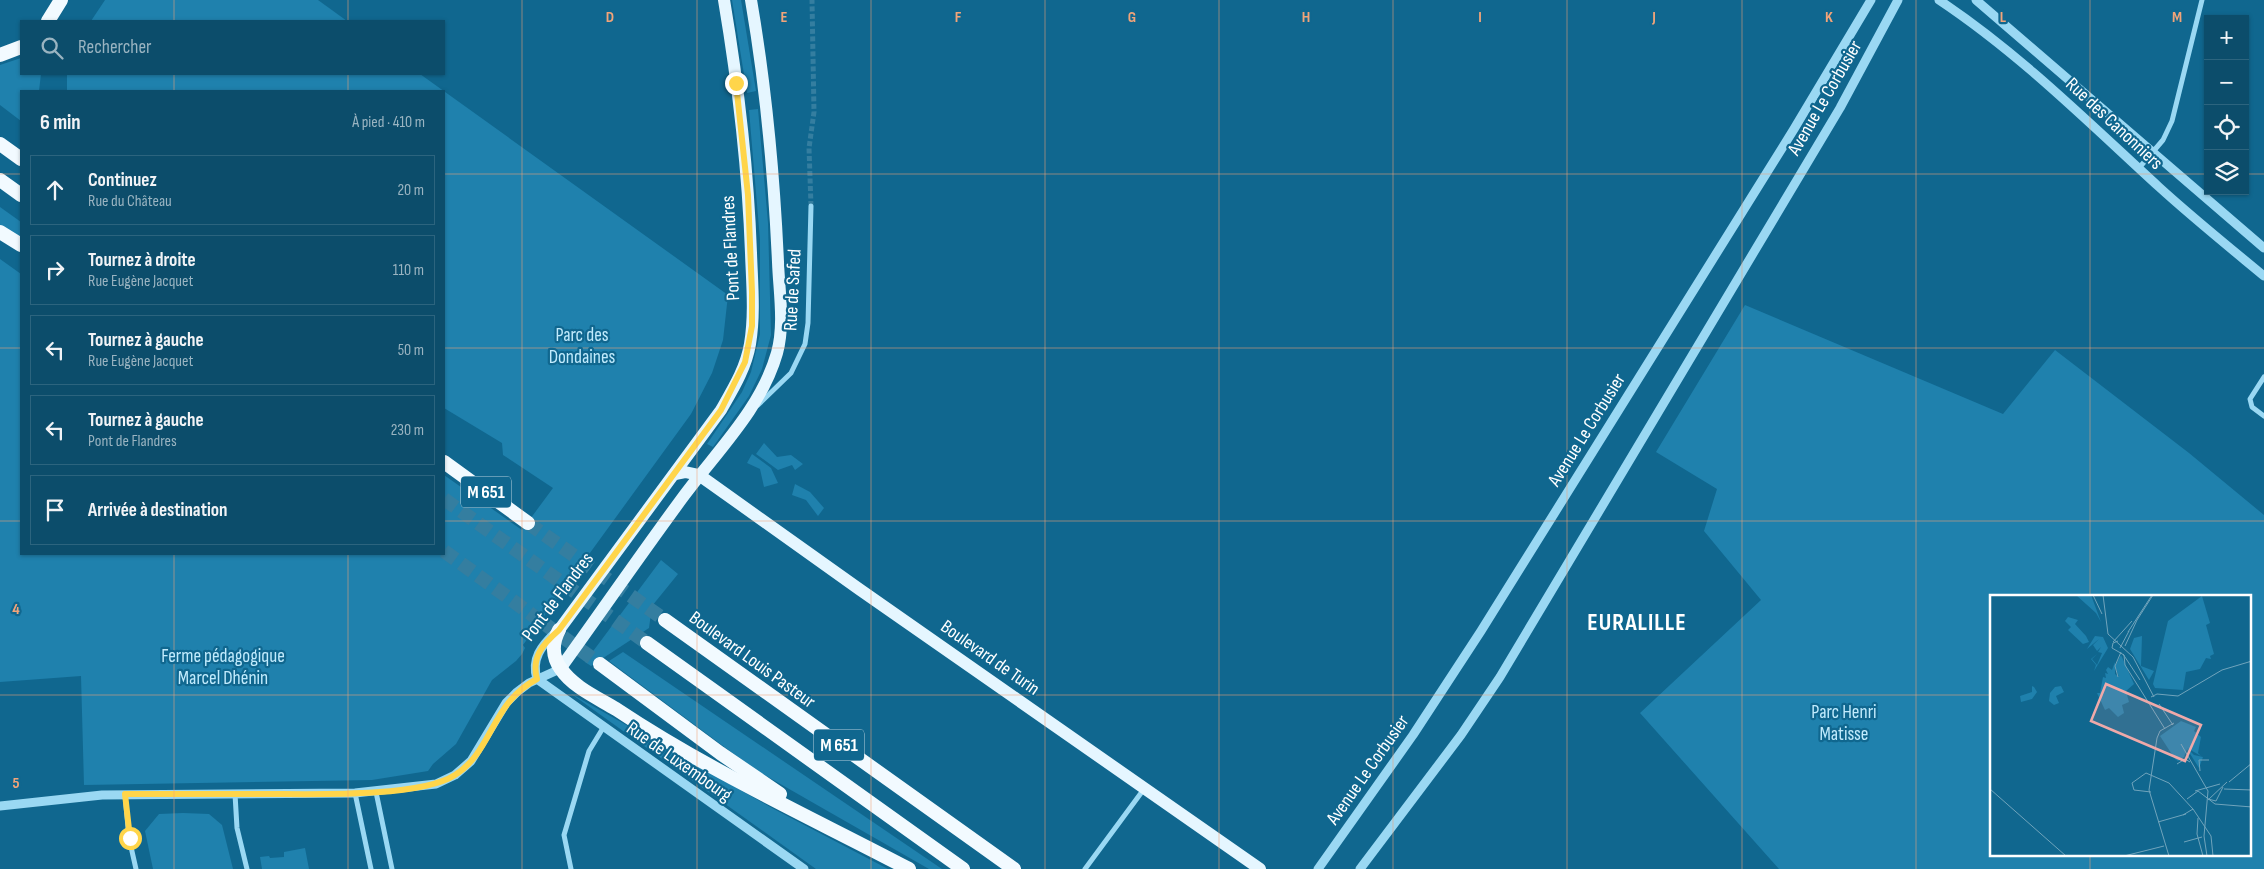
<!DOCTYPE html>
<html lang="fr">
<head>
<meta charset="utf-8">
<style>
	:root { --surface:#0c4d6b; --page:#1a5773; --text:#f1f3f6; --muted:#9ab4c1; --line:#2c647e }
	body { margin:0; font-family:"Sofia Sans Condensed",sans-serif; background:var(--page); color:var(--text) }
	.controls { position:absolute; right:15px; top:15px; display:grid; overflow:hidden; border-radius:0px; box-shadow:0 1px 4px #0004 }
	.controls button { width:45px; height:45px; display:grid; place-items:center; padding:0; border:0; border-bottom:1px solid var(--line); background:var(--surface); color:var(--text); font:25px sans-serif }
	.stop { position:absolute; width:15px; height:15px; margin:-11px; border:4px solid #ffd54a; border-radius:50%; background:#fff }
	.stop.end { background:#ffd54a; border-color:#fff; box-shadow:0 1px 5px #0008 }
	.list { margin:0; padding:0; list-style:none }
	h2 { display:flex; justify-content:space-between; align-items:center; height:65px; margin:0; padding:0 20px; font-size:21px }
	h2 small { font-size:16px; font-weight:400; color:var(--muted) }
	.list li { display:grid; grid-template-columns:32px 1fr auto; gap:15px; align-items:center; box-sizing:border-box; height:70px; margin:0 10px 10px; padding:0 10px; border:1px solid var(--line); border-radius:0px }
	.list b { display:block; font-size:19px; white-space:nowrap }
	.list p { margin:0; font-size:16px; white-space:nowrap; color:var(--muted) }
	.list em { font-size:16px; font-style:normal; color:var(--muted) }
	.icon { flex:none; width:28px; height:28px; fill:none; stroke:currentColor; stroke-width:2; stroke-linecap:round; stroke-linejoin:round }
	.map { position:relative; flex:none; width:2264px; height:869px; overflow:hidden }
	.search { position:absolute; background:var(--surface); box-shadow:0 1px 4px #0004; left:20px; top:20px; width:425px; height:55px; display:flex; align-items:center; gap:12px; box-sizing:border-box; padding:0 18px; border-radius:0px; color:var(--muted); font-size:19px }
	.panel { position:absolute; background:var(--surface); box-shadow:0 1px 4px #0004; left:20px; top:90px; width:425px; height:465px; border-radius:0px }
	.map>svg:first-child { display:block }
</style>
</head>
<body>
<div class="map">
<svg width="2264" height="869" viewBox="0 0 2264 869">
	<rect width="100%" height="100%" fill="#10678f"/>
	<!-- green -->
	<g fill="#1f81ad" fill-rule="evenodd">
		<path d="M105,0h213l29,21h-256z"/>
		<path d="M732,0h9l15,91 -9,2z"/>
		<path d="M21,58v16h20l-2,17h-18v30l-21,-16v-40z"/>
		<path d="M67,74h353l308,221 -5,45 -11,33 -21,41 -168,231 2,3 -3,6 -6,7 -24,19 -36,64 -23,20 -5,7 -56,9 -288,5 -3,-109 -81,6v-423l21,15v280h423v-79l78,55 31,-42 -50,-33 -1,-12 -58,-35v-317h-377z"/>
		<path d="M758,109l10,114 3,112 -9,34 -13,27 -36,51 -6,-3 35,-52 9,-20 9,-38v-94l-11,-130z"/>
		<path d="M0,207l21,15v16l-21,-12z"/>
		<path d="M1745,305l258,109 52,-64 134,103 75,62v354h-485l-139,-156 121,-113 -57,-69 13,-42 -61,-37zM1992,596h258v259h-258z"/>
		<path d="M764,443l13,14 14,-2 12,9 -8,6 -3,-5 -14,5 -22,-16z"/>
		<path d="M752,454l19,14 7,15 -14,4 -4,-18 -13,-6z"/>
		<path d="M795,484l15,8 14,16 -6,8 -12,-16 -14,-5z"/>
		<path d="M661,560l17,14 -26,32 -3,22 -58,38 -6,-4z"/>
		<path d="M623,652l319,217h-13l-175,-100 -145,-108z"/>
		<path d="M570,693l202,115 116,61h-72z"/>
		<path d="M183,813l26,1 13,11 11,44h-80l-8,-38 14,-17z"/>
		<path d="M305,848l4,21h-47l-2,-12 9,-1 1,2 14,-1v-5z"/>
	</g>
	<g fill="none" stroke-linecap="round" stroke-linejoin="round">
		<!-- minor-tunnel -->
		<path stroke="#347ea0" stroke-width="5" stroke-dasharray="5 2.5" stroke-linecap="butt" d="M811,206l-2,-58 5,-36 -2,-112"/>
		<!-- trunk-tunnel -->
		<g stroke="#347ea0" stroke-width="14" stroke-dasharray="14 7" stroke-linecap="butt">
			<path d="M444,499l203,144"/>
			<path d="M528,523l137,97"/>
			<path d="M444,551l156,113"/>
		</g>
		<!-- minor -->
		<g stroke="#9ad8f3" stroke-width="5">
			<path d="M2139,168l24,-28 9,-19 30,-121"/>
			<path d="M2264,377l-14,22 2,8 12,9"/>
			<path d="M758,405l33,-32 14,-29 3,-21 3,-117"/>
			<path d="M376,792l16,77"/>
			<path d="M355,793l16,76"/>
			<path d="M235,794l2,34 10,41"/>
			<path d="M125,795l4,43 7,31"/>
			<path d="M571,869l-7,-34 25,-84 14,-23"/>
			<path d="M1085,869l59,-80"/>
		</g>
		<!-- tertiary -->
		<g stroke="#9ad8f3" stroke-width="9">
			<path d="M1939,0c81,54 149,122 220,187 34,31 70,60 105,89"/>
			<path d="M1976,0l288,248"/>
			<path d="M537,679l267,190"/>
			<path d="M537,679c-6,-20 4,-33 19,-47"/>
			<path d="M0,806l102,-11 253,-2 81,-9 19,-9 16,-14 35,-58 11,-11 12,-9 31,-14"/>
			<path d="M1318,869l95,-134 68,-104 313,-502 77,-129"/>
			<path d="M1360,869l101,-134 39,-58 340,-569 58,-108"/>
		</g>
		<!-- primary -->
		<g stroke="#e5f6ff" stroke-width="12">
			<path d="M675,474l10,-2 14,3 160,114 401,280"/>
			<path d="M559,630l162,-220c12,-21 25,-42 29,-66 5,-30 2,-61 1,-91 -3,-84 -13,-170 -27,-253"/>
			<path d="M560,669c41,-57 81,-115 123,-172 34,-46 78,-88 94,-144 8,-29 2,-62 1,-91 -4,-88 -12,-175 -27,-262"/>
		</g>
		<!-- trunk -->
		<g stroke="#f2faff" stroke-width="14">
			<path d="M48,21l13,-21"/>
			<path d="M0,55l21,-8"/>
			<path d="M0,144l21,15"/>
			<path d="M0,180l21,15"/>
			<path d="M0,232l21,13"/>
			<path d="M444,462l84,61"/>
			<path d="M665,620l349,249"/>
			<path d="M559,630c-7,13 -7,27 2,39 12,18 37,29 55,40 93,62 194,108 293,160"/>
			<path d="M647,643l316,226"/>
			<path d="M600,664l120,89 60,41"/>
		</g>
	</g>
	<g fill="none" stroke-linecap="round" stroke-linejoin="round">
		<!-- route -->
		<path stroke="#ffd54a" stroke-width="6" d="M130,838l-5,-44c46,0 93,0 140,0 44,0 155,4 190,-19 38,-24 36,-72 82,-96 -6,-22 6,-35 22,-49l162,-220 24,-48 7,-36v-34l-4,-97 -12,-112"/>
	</g>
	<!-- grid -->
	<path fill="none" stroke="#f2a479" stroke-width="1" stroke-opacity="0.55" d="M174,0v21M348,0v21M522,0v869M697,0v869M871,0v869M1045,0v869M1219,0v869M1393,0v869M1567,0v869M1742,0v869M1916,0v869M2090,0v596M174,74v17M348,74v17M0,174h21M444,174h1764M2245,174h19M0,348h21M444,348h1820M0,521h21M444,521h1820M174,554v315M348,554v315M0,695h1992M2250,695h14M2090,855v14"/>
	<g text-anchor="middle" dominant-baseline="central" stroke-width="4.5" stroke-linejoin="round" paint-order="stroke">
		<!-- shield labels -->
		<g fill="#10678f" stroke="#b7d1dd" stroke-width="1">
			<rect x="461" y="476.5" width="50" height="31" rx="4"/>
			<rect x="814" y="729.5" width="50" height="31" rx="4"/>
		</g>
		<g font-size="18" font-weight="bold" fill="#fff">
			<text x="486" y="492">M 651</text>
			<text x="839" y="745">M 651</text>
		</g>
		<!-- street labels -->
		<g font-size="19" fill="#fff" stroke="#10678f">
			<text transform="translate(1825 98) rotate(-60)">Avenue Le Corbusier</text>
			<text transform="translate(2114 124) rotate(43)">Rue des Canonniers</text>
			<text transform="translate(731 248) rotate(-93)">Pont de Flandres</text>
			<text transform="translate(793 290) rotate(-87)">Rue de Safed</text>
			<text transform="translate(1587 430) rotate(-58)">Avenue Le Corbusier</text>
			<text transform="translate(558 597) rotate(-53)">Pont de Flandres</text>
			<text transform="translate(990 658) rotate(35)">Boulevard de Turin</text>
			<text transform="translate(752 660) rotate(36)">Boulevard Louis Pasteur</text>
			<text transform="translate(679 762) rotate(35)">Rue de Luxembourg</text>
			<text transform="translate(1368 770) rotate(-55)">Avenue Le Corbusier</text>
		</g>
		<!-- park labels -->
		<g font-size="19" fill="#c1ebfd" stroke="#10678f">
			<text x="582" y="335">Parc des<tspan x="582" dy="22">Dondaines</tspan></text>
			<text x="223" y="656">Ferme pédagogique<tspan x="223" dy="22">Marcel Dhénin</tspan></text>
			<text x="1844" y="712">Parc Henri<tspan x="1844" dy="22">Matisse</tspan></text>
		</g>
		<!-- district labels -->
		<g font-size="24" font-weight="bold" letter-spacing="1" fill="#fff" stroke="#10678f">
			<text x="1637" y="622">EURALILLE</text>
		</g>
	</g>
	<!-- overview -->
	<g transform="translate(1990 595)">
		<rect width="261" height="261" fill="#10678f"/>
		<path d="M86,0h15l10,27 -5,-9zM212,1l8,27 -4,2 8,29 -4,2 1,3 -5,-1 -6,11 -14,3 -3,18 -28,-2 -2,-4 15,-63zM78,22l10,3 -3,4 11,12 3,6 -6,2 -15,-14 3,-3 -6,-6zM105,41l8,1 5,11 -14,23 2,-6 -5,-6 6,-5 -5,5 5,6 5,-12 -4,-1 3,-5 -4,4 -4,-6 6,-6 -12,10zM152,41l-1,30 13,5 -5,9 -19,-31 4,-11zM131,60l13,29 -8,7 3,11 -7,3 2,8 -6,4 -9,-9 -4,2 -8,-17h3l3,-16 3,1 -1,-5 3,1 -2,-4 2,-3 4,3 3,-8v12l4,3 -4,-11zM36,88l8,4 3,5 -5,7 -11,3 -1,-6 12,-4v-6zM71,91l3,6 -8,4 3,7 -5,2 -5,-4 1,-8 5,-6zM191,126l15,6 -2,4 7,6 -3,16 3,3 -14,-8 7,7 9,2 -4,11 -12,-19 -3,8 -6,4 -3,-2 -15,-23z" fill="#1f81ad"/>
		<path fill="none" stroke="#70a4bc" stroke-width="1" d="M103,0l9,19M113,0l5,39 25,23 21,40M138,37l24,-37M128,46l-5,2 -1,5 12,7 1,10 40,64M123,47l19,-21M135,51l12,-26 16,-25M130,53l9,-17M133,59l17,26M128,82l-3,-11 6,-14M161,102l6,-3 21,2 44,-26 30,-9M169,109l14,21M191,149l27,47 -4,45 3,20M187,169l8,-5 5,3M210,176l-1,-11h10M239,187l23,-19M0,194l76,67M234,194l28,1M205,196l25,-7M161,197l-17,-2 -2,-7 14,-10 23,10 24,26 -10,6M197,204l11,-8 17,13 37,3M218,204l8,2 7,-14M218,205l19,-18M203,214l18,27 2,20M208,223l-1,16 6,22M168,227l28,-8M194,247l18,-5M134,261l40,-10M179,261l-20,-66 8,-52 3,-7 14,-8"/>
		<path fill="#efa9a9" fill-opacity="0.15" stroke="#efa9a9" stroke-width="2.5" d="M116,89l95,41 -16,36 -94,-40z"/>
		<rect width="261" height="261" fill="none" stroke="#fff" stroke-width="2.5"/>
	</g>
	<g font-size="16" text-anchor="middle" font-weight="bold" fill="#f2a479" stroke="#10678f" stroke-width="4.5" stroke-linejoin="round" paint-order="stroke">
		<text x="610" y="22">D</text>
		<text x="784" y="22">E</text>
		<text x="958" y="22">F</text>
		<text x="1132" y="22">G</text>
		<text x="1306" y="22">H</text>
		<text x="1480" y="22">I</text>
		<text x="1654" y="22">J</text>
		<text x="1829" y="22">K</text>
		<text x="2003" y="22">L</text>
		<text x="2177" y="22">M</text>
		<text x="16" y="614">4</text>
		<text x="16" y="788">5</text>
	</g>
</svg>
<div class="controls">
<button>+</button>
<button>−</button>
<button><svg class="icon" aria-label="locate" viewBox="0 0 24 24"><circle cx="12" cy="12" r="6"/><path d="M12 2v4M12 18v4M2 12h4M18 12h4"/></svg></button>
<button><svg class="icon" aria-label="layers" viewBox="0 0 24 24"><path d="M12 4l9 5-9 5-9-5zM3 14l9 5 9-5"/></svg></button>
</div>
<div class="stop" style="left:130px;top:838px"></div>
<div class="stop end" style="left:736px;top:83px"></div>
<div class="search"><svg class="icon" aria-label="search" viewBox="0 0 24 24"><circle cx="10" cy="10" r="6"/><path d="M15 15l6 6"/></svg>Rechercher</div>
<section class="panel">
<h2>6 min<small>À pied · 410 m</small></h2>
<ul class="list">
<li><svg class="icon" aria-label="ahead" viewBox="0 0 24 24"><path d="M12 20V5M6 11l6-6 6 6"/></svg><div><b>Continuez</b><p>Rue du Château</p></div><em>20 m</em></li>
<li><svg class="icon" aria-label="right" viewBox="0 0 24 24"><path d="M7 20v-9h11M14 6l5 5-5 5"/></svg><div><b>Tournez à droite</b><p>Rue Eugène Jacquet</p></div><em>110 m</em></li>
<li><svg class="icon" aria-label="left" viewBox="0 0 24 24"><path d="M17 20v-9H6M10 6l-5 5 5 5"/></svg><div><b>Tournez à gauche</b><p>Rue Eugène Jacquet</p></div><em>50 m</em></li>
<li><svg class="icon" aria-label="left" viewBox="0 0 24 24"><path d="M17 20v-9H6M10 6l-5 5 5 5"/></svg><div><b>Tournez à gauche</b><p>Pont de Flandres</p></div><em>230 m</em></li>
<li><svg class="icon" aria-label="arrive" viewBox="0 0 24 24"><path d="M6 21V4h12l-3 4 3 4H6"/></svg><div><b>Arrivée à destination</b></div></li>
</ul>
</section>
</div>
</body>
</html>
